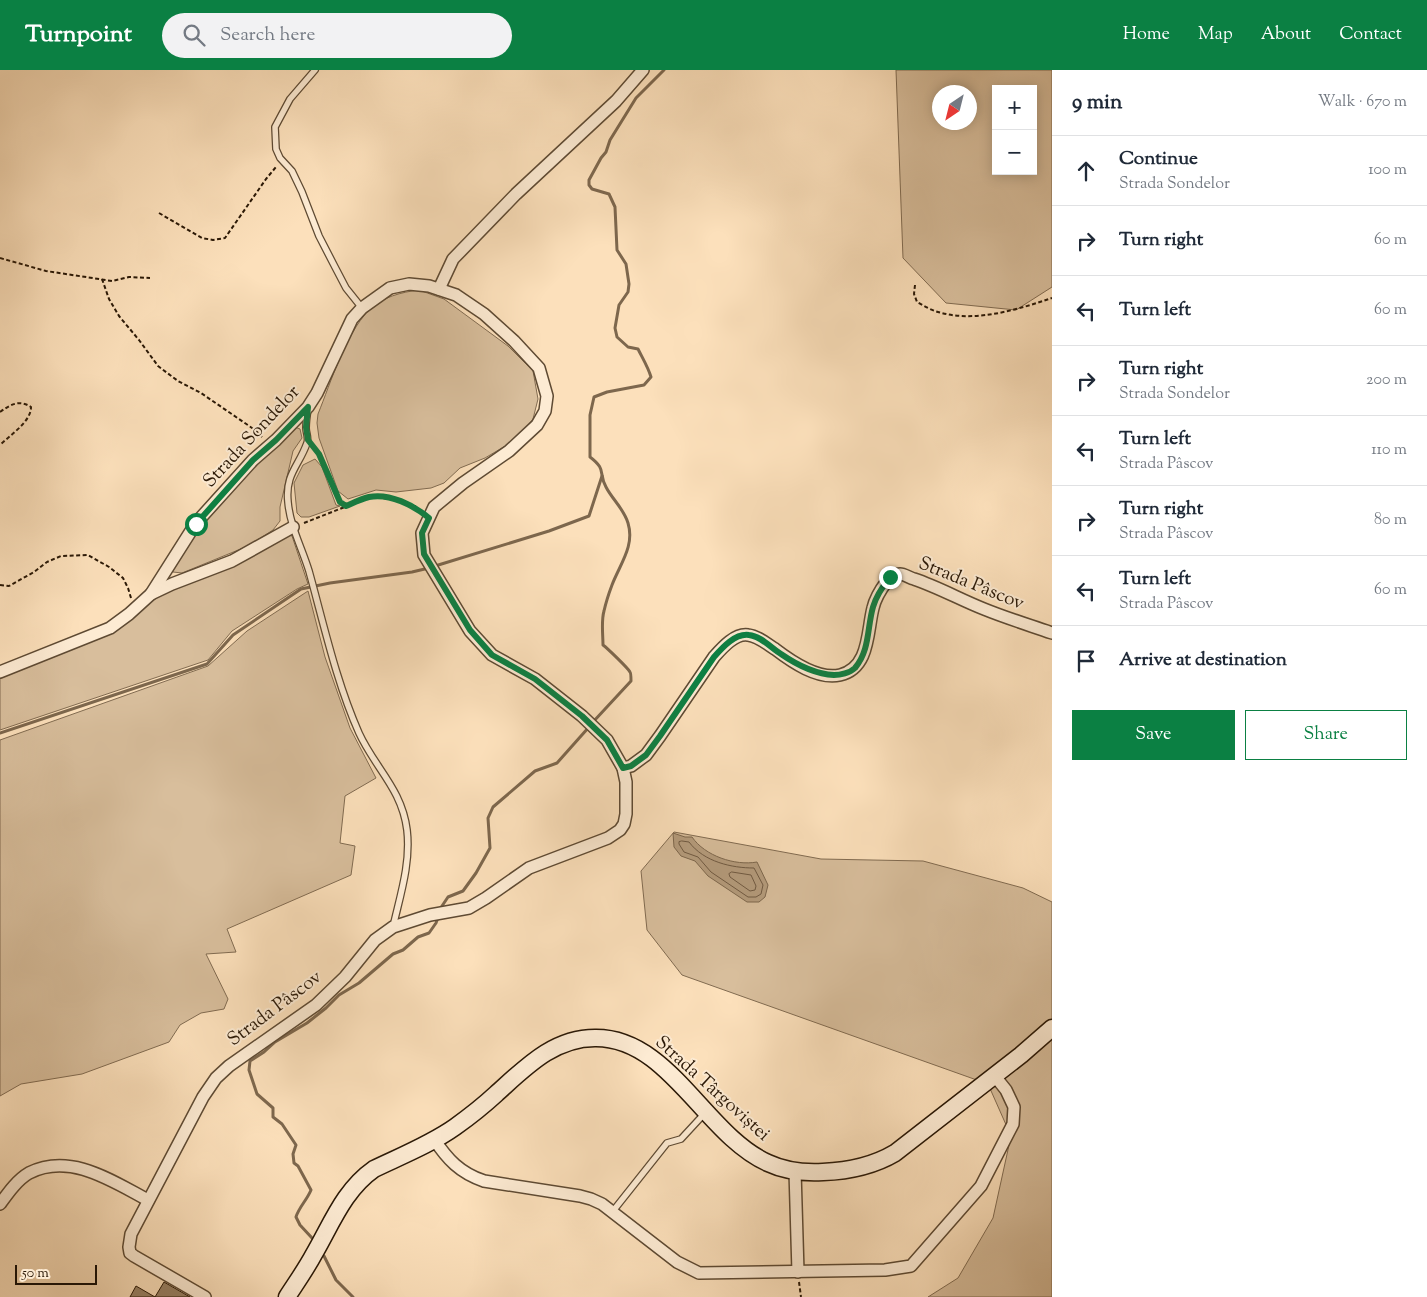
<!DOCTYPE html>
<html lang="en">
<head>
<meta charset="utf-8">
<style>
	:root { --surface:#fff; --page:#f2f2f3; --text:#1f2937; --muted:#747a83; --line:#e0e1e3; --accent:#0b8043 }
	body { margin:0; font-family:"Sorts Mill Goudy",serif; background:var(--page); color:var(--text) }
	.controls { position:absolute; right:15px; top:15px; display:grid; overflow:hidden; border-radius:0px; box-shadow:0 2px 12px #0003 }
	.controls button { width:45px; height:45px; display:grid; place-items:center; padding:0; border:0; border-bottom:1px solid var(--line); background:var(--surface); color:var(--text); font:25px sans-serif }
	.compass { position:absolute; left:932px; top:15px; width:45px; height:45px; border-radius:50%; background:var(--surface); box-shadow:0 2px 12px #0003; rotate:215deg }
	.scale { position:absolute; left:15px; bottom:12px; width:82px; box-sizing:border-box; padding-left:5px; border:2px solid #2a1806; border-top:0; font-size:14px; line-height:18px; white-space:nowrap; color:#2a1806; -webkit-text-stroke:4px #fdebd3; paint-order:stroke }
	.stop { position:absolute; width:15px; height:15px; margin:-11px; border:4px solid #0b8043; border-radius:50%; background:#fff }
	.stop.end { background:#0b8043; border-color:#fff; box-shadow:0 1px 5px #0008 }
	.list { margin:0; padding:0; list-style:none }
	h2 { display:flex; justify-content:space-between; align-items:center; height:65px; margin:0; padding:0 20px; font-size:21px }
	h2 small { font-size:16px; font-weight:400; color:var(--muted) }
	.list li { display:grid; grid-template-columns:32px 1fr auto; gap:15px; align-items:center; box-sizing:border-box; height:70px; padding:0 20px; border-top:1px solid var(--line) }
	.list b { display:block; font-size:19px; white-space:nowrap }
	.list p { margin:0; font-size:16px; white-space:nowrap; color:var(--muted) }
	.list em { font-size:16px; font-style:normal; color:var(--muted) }
	.actions { display:flex; gap:10px; padding:15px 20px }
	.actions a { flex:1; padding:11px 0; border:1px solid var(--accent); border-radius:0px; text-align:center; font-size:18px; color:var(--accent) }
	.actions .main { background:var(--accent); color:#fff }
	.icon { flex:none; width:28px; height:28px; fill:none; stroke:currentColor; stroke-width:2; stroke-linecap:round; stroke-linejoin:round }
	.map { position:relative; flex:none; width:1052px; height:1227px; overflow:hidden }
	header { display:flex; align-items:center; gap:30px; box-sizing:border-box; height:70px; padding:0 25px; background:var(--accent); color:#fff }
	header strong { font-size:24px }
	nav { display:flex; gap:28px; margin-inline-start:auto; font-size:18px }
	.search { width:350px; height:45px; background:var(--page); display:flex; align-items:center; gap:12px; box-sizing:border-box; padding:0 18px; border-radius:28px; color:var(--muted); font-size:19px }
	main { display:flex }
	aside { flex:1; background:var(--surface) }
	.map>svg:first-child { display:block }
</style>
</head>
<body>
<header>
<strong>Turnpoint</strong>
<div class="search"><svg class="icon" aria-label="search" viewBox="0 0 24 24"><circle cx="10" cy="10" r="6"/><path d="M15 15l6 6"/></svg>Search here</div>
<nav><a>Home</a><a>Map</a><a>About</a><a>Contact</a></nav>
</header>
<main>
<div class="map">
<svg width="1052" height="1227" viewBox="0 0 1052 1227">
	<rect width="100%" height="100%" fill="#fce0bb"/>
	<filter id="stains"><feTurbulence type="fractalNoise" baseFrequency=".004" numOctaves="4"/><feColorMatrix values="0 0 0 0 .2 0 0 0 0 .09 0 0 0 0 .02 0 0 0 .5 -.17"/></filter>
	<radialGradient id="worn" r=".72"><stop offset=".6" stop-color="#630" stop-opacity="0"/><stop offset="1" stop-color="#630" stop-opacity=".3"/></radialGradient>
	<!-- green -->
	<g fill="#d8be9c" stroke="#816b51" fill-rule="evenodd">
		<path d="M896,0h156v217l-36,23 -70,-7 -43,-45zM996,19h37v82h-37zM969,22v30h-30v-30z"/>
		<path d="M419,220l25,9 64,47 25,25 5,28 -5,20 -16,20 -32,19 -25,10 -16,15 -13,5 -35,4 -20,-2 -28,9 -10,-8 -19,-53 -2,-15 1,-9c13,-32 27,-79 51,-104 13,-13 33,-18 50,-20z"/>
		<path d="M295,357l5,2 2,9 -9,13 -13,56v14l-7,9 -25,16 -66,27 -9,-1 -1,-7 25,-38 59,-64z"/>
		<path d="M315,389l7,8 14,38 4,1 -31,11h-8l-4,-4 -3,-30 9,-18z"/>
		<path d="M288,464l4,2 16,48 -11,5 -65,42 -24,29 -208,70v-56l91,-33 55,-38z"/>
		<path d="M308,521l17,66 25,71 26,50 -31,18 -5,47 15,3 -4,29 -124,54 9,23 -30,2 22,45 -4,10 -23,4 -21,12 -11,17 -87,32 -61,10 -21,12v-356l208,-74 39,-35z"/>
		<path d="M674,762l147,27 102,2 100,27 29,14v395h-124l30,-19 35,-60 18,-82 -23,-52 -306,-109 -35,-45 -6,-59z"/>
	</g>
	<!-- water -->
	<path fill="#b59c7d" stroke="#7d674d" d="M673,763l12,4h7c13,19 43,29 65,25l11,23 -3,12 -6,5h-12l-39,-26 -13,-15 -14,-5 -7,-9z"/>
	<g fill="none" stroke-linecap="round" stroke-linejoin="round">
		<!-- shore -->
		<g stroke="#705a42" stroke-width="1">
			<path d="M682,771l7,1c15,20 43,26 65,26l9,17 -2,9 -5,3h-8l-37,-25 -13,-15 -14,-5 -5,-8v-2z"/>
			<path d="M732,802l19,3 5,11 -1,4 -5,1 -20,-14 -1,-3z"/>
		</g>
		<!-- stream -->
		<g stroke="#7d674d" stroke-width="3">
			<path d="M435,496l114,-35 40,-15 13,-40"/>
			<path d="M593,652l38,-41c0,-2 0,-8 -1,-9 -2,-4 -23,-24 -27,-27 0,-10 -2,-24 1,-34 2,-9 5,-18 8,-26 8,-21 23,-39 16,-62 -4,-14 -16,-24 -22,-36 -8,-15 1,-17 -16,-30v-42l4,-18 13,-5 37,-7 7,-8c-3,-10 -8,-18 -13,-28l-10,-2 -11,-10 -2,-9 4,-23 9,-13 1,-8 -3,-20 -9,-14 -2,-43 -6,-13 -17,-5 -3,-4v-5l12,-22 5,-6 4,-12 26,-42 28,-28"/>
			<path d="M0,663l207,-69 26,-29 68,-46 29,-6 82,-11 17,-4"/>
			<path d="M440,839l8,-12 15,-6 13,-18 14,-25 -2,-30 5,-11 42,-36 22,-8 32,-36"/>
			<path d="M312,1168l-12,-13 -4,-8c3,-10 11,-17 15,-27l-13,-24 -4,-3 -1,-9 3,-9 -14,-21 -9,-7v-9l-16,-14 -8,-24 1,-9 14,-9 11,-10 32,-19 19,-15 13,-13 20,-12 34,-29 10,-4 15,-13 11,-4 7,-10 3,-8"/>
			<path d="M324,1186l12,24 17,17"/>
		</g>
	</g>
	<!-- building -->
	<path fill="#978064" stroke="#2a1806" d="M164,1212l26,15h-60l6,-11 19,11z"/>
	<g fill="none" stroke-linecap="round" stroke-linejoin="round">
		<!-- service casing -->
		<g stroke="#5e4a33" stroke-width="8">
			<g id="service">
				<path d="M315,0l-25,29 -15,28 1,22 4,9 12,13 10,21 17,44 16,31 11,21 16,20"/>
				<path d="M308,339c-1,6 -2,13 -2,19 0,5 3,10 1,15 -8,23 -22,31 -19,59 2,24 14,46 21,69 15,54 27,110 50,162 16,35 43,56 48,97 4,33 -7,66 -14,97"/>
				<path d="M613,1141l54,-68 14,-4 24,-26"/>
			</g>
		</g>
		<!-- minor casing -->
		<g stroke="#5e4a33" stroke-width="14">
			<g id="minor">
				<path d="M439,219l14,-30 63,-65 100,-93 27,-31"/>
				<path d="M151,524l21,-10 60,-23 61,-34"/>
				<path d="M0,602l110,-44 19,-14 22,-20 45,-71 57,-63 23,-20 32,-33 9,-14 35,-74 10,-11 28,-20 19,-4 20,2 27,9 28,19 30,27 25,27 8,28 -2,15 -8,14 -28,26 -46,32 -29,24 -12,26 2,22 46,76 22,24 43,24 47,37 25,24 16,28 3,14v32l-2,10 -4,6 -12,8 -79,30 -43,30 -17,10 -39,7 -37,12 -18,13 -30,37 -29,28 -87,61 -13,12 -13,19 -72,137 -2,13 1,6 4,3 71,41"/>
				<path d="M623,698l8,-2 15,-11 14,-19 54,-79c8,-9 21,-24 34,-22 10,1 19,9 27,14 17,13 43,31 65,26 30,-7 27,-44 33,-67 2,-9 8,-19 14,-27 3,-3 8,-7 13,-7 4,0 10,4 14,5 24,8 47,21 70,30 22,9 45,16 68,24"/>
				<path d="M434,1069c13,20 26,34 50,42l96,15 11,3 11,5 75,58 22,11 186,-3 26,-4 70,-80 32,-62 1,-17 -8,-17 -12,-15"/>
				<path d="M795,1101l3,101"/>
				<path d="M0,1134c8,-11 17,-24 29,-31 41,-21 83,8 119,27"/>
			</g>
		</g>
		<!-- secondary casing -->
		<g stroke="#2a1806" stroke-width="19">
			<path id="secondary" d="M287,1227c9,-14 19,-28 27,-43 18,-31 30,-64 60,-85 27,-13 57,-25 81,-42 14,-10 28,-21 41,-33 29,-26 57,-56 99,-56 74,-1 110,97 173,125 17,8 37,10 55,9 26,-1 50,-6 72,-19l126,-98 31,-27"/>
		</g>
		<!-- path -->
		<g stroke="#2a1806" stroke-width="2" stroke-dasharray="4 2.5" stroke-linecap="butt">
			<path d="M159,143l43,25 11,2 12,-2 41,-59 10,-12"/>
			<path d="M0,188l46,13 66,10 17,-4 21,1"/>
			<path d="M102,209l7,20 10,17 20,24 19,26 20,15 23,12 54,37 7,7"/>
			<path d="M915,215l-1,9 3,8c7,4 14,8 21,10 37,11 78,-2 114,-14"/>
			<path d="M0,342c10,-7 19,-13 31,-5 0,15 -21,28 -31,38"/>
			<path d="M314,378l15,27 10,27 7,4"/>
			<path d="M304,453l66,-26 23,2 22,7 4,4"/>
			<path d="M0,515l9,1 25,-14 13,-10 14,-6 27,-1 21,12 14,11 5,10 3,10"/>
			<path d="M799,1212l2,15"/>
		</g>
		<!-- service -->
		<use href="#service" stroke="#fdebd3" stroke-width="5.5"/>
		<!-- minor -->
		<use href="#minor" stroke="#fdebd3" stroke-width="11"/>
		<!-- secondary -->
		<use href="#secondary" stroke="#fdebd3" stroke-width="16"/>
	</g>
	<g fill="none" stroke-linecap="round" stroke-linejoin="round">
		<!-- route -->
		<path stroke="#0b8043" stroke-width="6" d="M196,454l57,-64 23,-20 32,-33 -2,20 2,13 11,14 21,48 6,4c7,-3 15,-7 23,-9 21,-4 44,8 60,21l-7,15 2,21 46,76 22,25 43,24 47,37 25,24 16,28 8,-2 15,-11 14,-19 54,-79c8,-9 21,-24 35,-22 12,1 22,13 32,19 16,11 33,20 53,21 6,0 16,-2 21,-7 15,-18 12,-40 18,-61 3,-11 10,-21 17,-30"/>
	</g>
	<g text-anchor="middle" dominant-baseline="central" stroke-width="4" stroke-linejoin="round" paint-order="stroke">
		<!-- street labels -->
		<g font-size="19" fill="#2a1806" stroke="#fdebd3">
			<text transform="translate(252 367) rotate(-47)">Strada Sondelor</text>
			<text transform="translate(971 514) rotate(22)">Strada Pâscov</text>
			<text transform="translate(275 939) rotate(-37)">Strada Pâscov</text>
			<text transform="translate(712 1019) rotate(42)">Strada Târgoviștei</text>
		</g>
	</g>
	<rect width="100%" height="100%" filter="url(#stains)"/>
	<rect width="100%" height="100%" fill="url(#worn)"/>
</svg>
<div class="controls">
<button>+</button>
<button>−</button>
</div>
<svg class="compass" viewBox="-18 -18 36 36"><path d="M0-13l5 13h-10z" fill="#e53935"/><path d="M0 13l5-13h-10z" fill="#747a83"/></svg>
<div class="scale">50 m</div>
<div class="stop" style="left:196px;top:454px"></div>
<div class="stop end" style="left:890px;top:507px"></div>
</div>
<aside>
<h2>9 min<small>Walk · 670 m</small></h2>
<ul class="list">
<li><svg class="icon" aria-label="ahead" viewBox="0 0 24 24"><path d="M12 20V5M6 11l6-6 6 6"/></svg><div><b>Continue</b><p>Strada Sondelor</p></div><em>100 m</em></li>
<li><svg class="icon" aria-label="right" viewBox="0 0 24 24"><path d="M7 20v-9h11M14 6l5 5-5 5"/></svg><div><b>Turn right</b></div><em>60 m</em></li>
<li><svg class="icon" aria-label="left" viewBox="0 0 24 24"><path d="M17 20v-9H6M10 6l-5 5 5 5"/></svg><div><b>Turn left</b></div><em>60 m</em></li>
<li><svg class="icon" aria-label="right" viewBox="0 0 24 24"><path d="M7 20v-9h11M14 6l5 5-5 5"/></svg><div><b>Turn right</b><p>Strada Sondelor</p></div><em>200 m</em></li>
<li><svg class="icon" aria-label="left" viewBox="0 0 24 24"><path d="M17 20v-9H6M10 6l-5 5 5 5"/></svg><div><b>Turn left</b><p>Strada Pâscov</p></div><em>110 m</em></li>
<li><svg class="icon" aria-label="right" viewBox="0 0 24 24"><path d="M7 20v-9h11M14 6l5 5-5 5"/></svg><div><b>Turn right</b><p>Strada Pâscov</p></div><em>80 m</em></li>
<li><svg class="icon" aria-label="left" viewBox="0 0 24 24"><path d="M17 20v-9H6M10 6l-5 5 5 5"/></svg><div><b>Turn left</b><p>Strada Pâscov</p></div><em>60 m</em></li>
<li><svg class="icon" aria-label="arrive" viewBox="0 0 24 24"><path d="M6 21V4h12l-3 4 3 4H6"/></svg><div><b>Arrive at destination</b></div></li>
</ul>
<div class="actions"><a class="main">Save</a><a>Share</a></div>
</aside>
</main>
</body>
</html>
